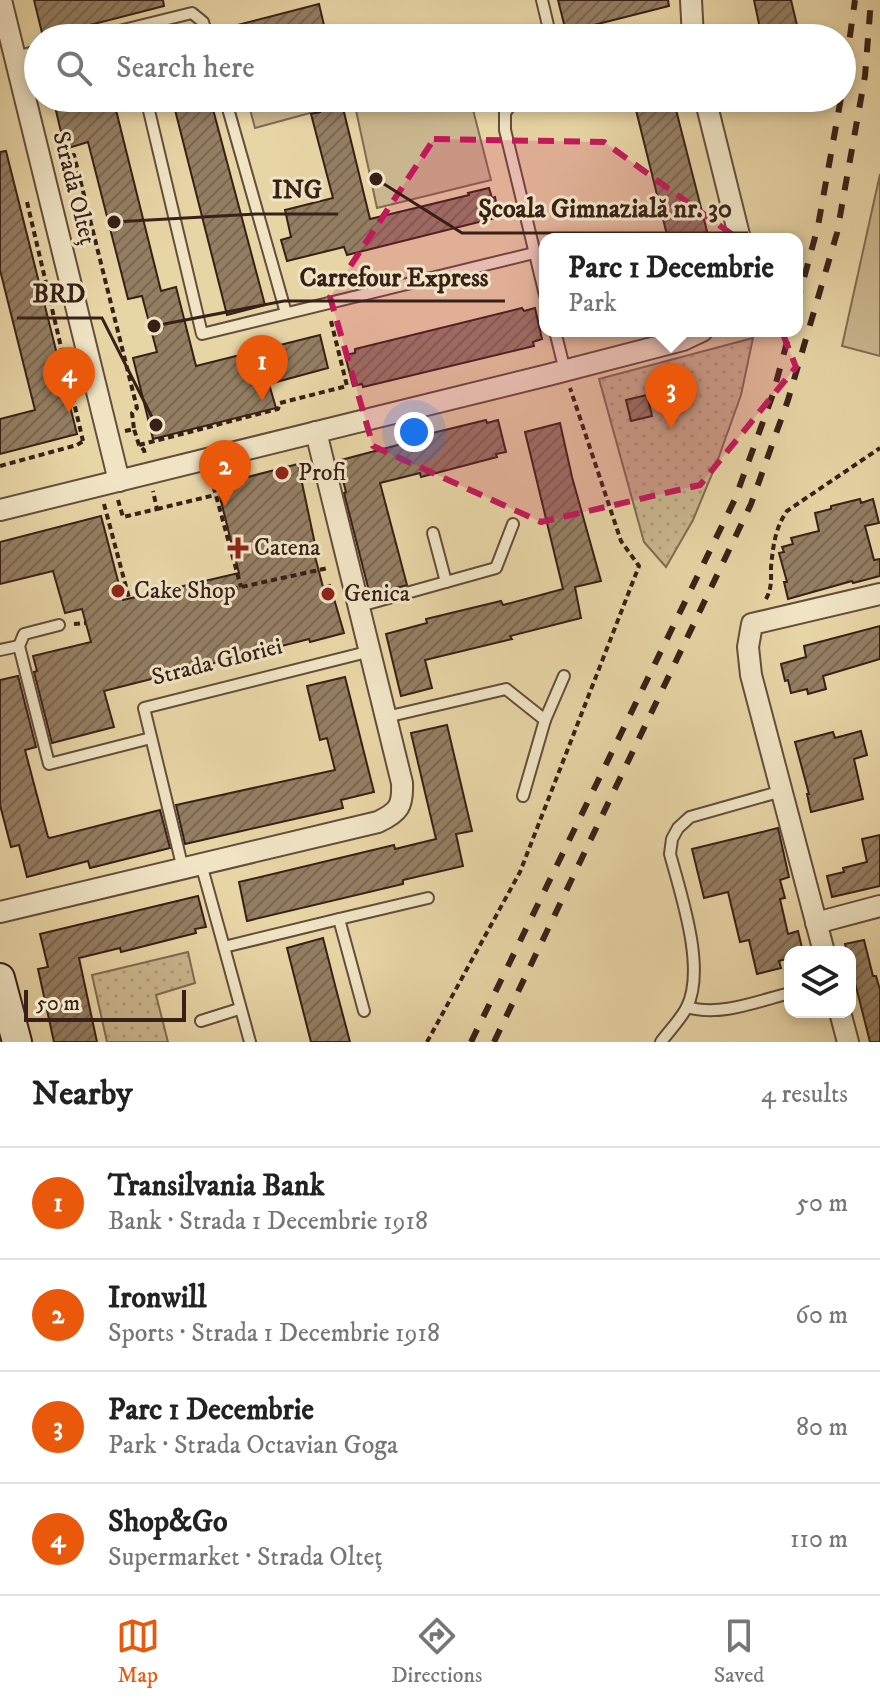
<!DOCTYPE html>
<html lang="en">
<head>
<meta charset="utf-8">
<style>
	:root { --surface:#fff; --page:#f6f6f6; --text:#222; --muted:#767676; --line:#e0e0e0; --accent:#ea580c }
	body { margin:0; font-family:"IM FELL DW Pica",serif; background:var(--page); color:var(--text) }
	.controls { position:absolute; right:24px; bottom:24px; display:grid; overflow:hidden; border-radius:16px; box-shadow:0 4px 12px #0003 }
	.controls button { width:72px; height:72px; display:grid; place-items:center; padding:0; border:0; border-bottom:2px solid var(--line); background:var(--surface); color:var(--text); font:40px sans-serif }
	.scale { position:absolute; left:24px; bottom:20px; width:162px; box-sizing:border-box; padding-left:8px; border:4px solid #382018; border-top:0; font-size:22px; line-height:28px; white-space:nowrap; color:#382018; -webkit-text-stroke:6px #f0e4c5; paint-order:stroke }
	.you { position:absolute; left:414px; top:432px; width:28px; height:28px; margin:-20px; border:6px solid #fff; border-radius:50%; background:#1a73e8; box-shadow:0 0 0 12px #1a73e833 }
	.badge { display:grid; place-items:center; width:52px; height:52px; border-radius:50%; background:var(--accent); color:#fff; font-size:26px; font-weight:700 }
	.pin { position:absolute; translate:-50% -66px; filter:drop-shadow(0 2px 4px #0008) }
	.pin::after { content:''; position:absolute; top:42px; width:28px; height:24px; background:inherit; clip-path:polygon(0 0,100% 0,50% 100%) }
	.popup { position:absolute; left:539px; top:233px; width:264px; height:104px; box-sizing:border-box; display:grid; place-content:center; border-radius:16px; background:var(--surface); filter:drop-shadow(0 2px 6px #0005); font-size:26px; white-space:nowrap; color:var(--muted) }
	.popup b { font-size:30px; color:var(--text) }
	.popup::after { content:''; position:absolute; left:50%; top:100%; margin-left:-16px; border:16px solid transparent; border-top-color:var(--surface) }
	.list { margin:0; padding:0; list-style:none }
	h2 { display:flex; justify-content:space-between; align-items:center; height:104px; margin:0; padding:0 32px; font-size:34px }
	h2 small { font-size:26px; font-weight:400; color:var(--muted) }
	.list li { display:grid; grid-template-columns:52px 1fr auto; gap:24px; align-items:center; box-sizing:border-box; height:112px; padding:0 32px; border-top:2px solid var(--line) }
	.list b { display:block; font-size:30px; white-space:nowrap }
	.list p { margin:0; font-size:26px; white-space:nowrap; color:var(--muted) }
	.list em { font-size:26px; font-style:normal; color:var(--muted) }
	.icon { flex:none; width:44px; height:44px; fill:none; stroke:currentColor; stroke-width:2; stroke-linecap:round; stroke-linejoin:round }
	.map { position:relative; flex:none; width:880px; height:1042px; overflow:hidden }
	.search { position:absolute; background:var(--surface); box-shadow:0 4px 12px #0003; left:24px; right:24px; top:24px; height:88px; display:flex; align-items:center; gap:20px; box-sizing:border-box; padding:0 28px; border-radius:44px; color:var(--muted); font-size:30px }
	.sheet { height:552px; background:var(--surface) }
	nav { display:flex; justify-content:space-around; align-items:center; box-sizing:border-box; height:112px; border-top:2px solid var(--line); background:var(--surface); font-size:22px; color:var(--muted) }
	nav a { display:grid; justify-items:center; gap:4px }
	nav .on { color:var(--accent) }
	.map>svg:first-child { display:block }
</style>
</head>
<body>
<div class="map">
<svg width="880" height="1042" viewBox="0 0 880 1042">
	<defs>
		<pattern id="park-dots" width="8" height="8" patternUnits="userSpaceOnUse" patternTransform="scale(2)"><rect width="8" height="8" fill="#cab68e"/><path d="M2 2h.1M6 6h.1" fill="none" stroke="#ae9c7a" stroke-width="1.8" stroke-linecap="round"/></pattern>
		<pattern id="building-hatch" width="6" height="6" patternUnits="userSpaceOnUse" patternTransform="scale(2)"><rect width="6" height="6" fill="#947e62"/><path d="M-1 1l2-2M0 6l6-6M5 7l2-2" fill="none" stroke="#7a6750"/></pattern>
	</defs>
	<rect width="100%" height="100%" fill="#e8d5a6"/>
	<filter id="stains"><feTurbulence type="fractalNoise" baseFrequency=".0025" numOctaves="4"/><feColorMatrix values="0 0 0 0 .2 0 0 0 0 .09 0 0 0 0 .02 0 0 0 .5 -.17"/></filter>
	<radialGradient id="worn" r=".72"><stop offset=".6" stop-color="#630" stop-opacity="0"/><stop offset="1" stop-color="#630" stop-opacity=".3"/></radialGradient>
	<!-- park -->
	<g fill="url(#park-dots)" stroke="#816b53" stroke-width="2">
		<path d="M753,338l-12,57 -24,67 -24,58 -27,47 -22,-25 -45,-163z"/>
		<path d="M188,952l7,31 -39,12 12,47h-61l-15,-67z"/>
	</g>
	<!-- pitch -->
	<g fill="#cab68e" stroke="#816b53" stroke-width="2">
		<path d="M247,98h223l21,82 -114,28 -23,-107 -99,27z"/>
		<path d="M880,174v182l-38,-10z"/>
	</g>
	<!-- building -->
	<g fill="url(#building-hatch)" stroke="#382018" stroke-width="2">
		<path d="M34,0h129l1,6 -121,31z"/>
		<path d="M558,0h110l1,6 -103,26z"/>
		<path d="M754,0h37l9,38h-38z"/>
		<path d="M319,4l8,34h-111l-2,-7z"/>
		<path d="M53,98h60l48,193 15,-4 20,79 124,-31 8,33 -59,16 7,24 -123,31 -20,-81 24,-6 -15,-56 -14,3 -40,-157 -23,7z"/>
		<path d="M172,98h38l55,207 -38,10z"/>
		<path d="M633,98h40l36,141h-41z"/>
		<path d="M342,104l28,115 99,-24 -1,-2 21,-5 3,10 3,-1 4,20 -152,38 -3,-8 -57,14 -6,-21 10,-3 -6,-27 48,-12 -22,-84 9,-2 -1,-3z"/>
		<path d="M6,151l71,283 -77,20v-35l35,-9 -35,-140v-118z"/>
		<path d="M522,308l2,3 11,-3 7,31 -9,3 1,4 -171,41 -1,-3 -9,2 -8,-31 10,-2v-4z"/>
		<path d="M647,395l5,21 -21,5 -5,-21z"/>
		<path d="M486,420l1,3 11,-3 8,32 -10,2 1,3 -76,20 -1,-4 -40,10 27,102 -37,10 -26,-102 2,-1 -4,-15 4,-1 -5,-16 72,-19 -1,-3z"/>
		<path d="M560,423l12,54 29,104 -26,6 6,31 -71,18 2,3 -87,21 7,28 -31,8 -15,-62 41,-11 -1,-4 75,-18 2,4 60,-16 -38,-157z"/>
		<path d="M298,464l17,80 -3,1 11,42 7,-2 14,48 -34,9 -1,-3 -205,52 10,36 -62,16 -18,-71 3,-1 -4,-15 58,-14 -9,-33 -17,4 -12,-42 -53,13v-42l101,-26 22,84 116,-27 -22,-88z"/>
		<path d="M860,499l1,4 12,-4 6,24 -14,3 9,34 6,-1v17l-27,7 -1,-2 -64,18 -4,-17h3l-8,-29 5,-1 -2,-5 11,-3 -2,-6 28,-7 -4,-18 16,-4v-3z"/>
		<path d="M880,626v33l-57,17 3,13 -18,5 -1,-5 -16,4 -3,-13 -3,1 -4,-17 25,-7 -2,-11z"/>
		<path d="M18,676l18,71 -11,3 23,87 2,1 110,-28 10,38 -80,20 -2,-7 -61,16 -8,-32 -8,2 -11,-42v-125z"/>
		<path d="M345,677l29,115 -33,8 2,8 -158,36 -9,-39 159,-35 -8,-32 -7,2 -13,-54z"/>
		<path d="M447,725l25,106 -16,3 7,32 -60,14v4l-156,37 -8,-39 155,-37 1,4 41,-10 -25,-106z"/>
		<path d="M861,731l6,24 -13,4 9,40 -52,13 -4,-18h2l-14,-52 38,-10 2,6z"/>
		<path d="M778,828l11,49 -9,3 5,18 -5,1 8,35 10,-3 5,21h-13v6l-11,3 2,7 -24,6 -8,-34 -9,2 -12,-50 -24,6 -12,-49z"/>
		<path d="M880,835v51l-48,11 -5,-21 17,-4 -1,-4 24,-6 -5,-23z"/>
		<path d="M198,896l8,31 -11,2 1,4 -75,19 -1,-4 -41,10 18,84h-43l-16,-73 10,-2 -8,-33z"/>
		<path d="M323,938l13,51 14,53h-39l-24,-94z"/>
		<path d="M864,940l9,36h3l4,14v52h-10l-20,-79v-11h-3l-2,-8z"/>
	</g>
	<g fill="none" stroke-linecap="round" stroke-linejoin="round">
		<!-- service casing -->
		<g stroke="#644d3c" stroke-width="14">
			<g id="service">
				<path d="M542,0l9,38"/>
				<path d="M91,38l101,-25 11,9 5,16"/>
				<path d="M15,57l23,-6"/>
				<path d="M146,98l56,236 332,-81"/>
				<path d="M225,98l61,215"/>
				<path d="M515,98l-10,15v17l40,165"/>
				<path d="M555,331l10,40"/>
				<path d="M433,533l13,49"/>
				<path d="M360,606l136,-38 17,-44"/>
				<path d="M59,625l-35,9 -5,12 30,118 102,-26"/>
				<path d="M0,650l19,-4"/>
				<path d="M386,717l120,-28 39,31 -22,76"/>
				<path d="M545,720l19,-44"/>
				<path d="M201,864l23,83"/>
				<path d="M183,869l-39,-161 227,-57"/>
				<path d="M339,919l89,-21"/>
				<path d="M687,1007c33,10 71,-6 103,-14"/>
				<path d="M201,1021l38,-12"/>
				<path d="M250,1042l-26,-95 115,-28 25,92"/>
				<path d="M661,1042c8,-11 20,-23 26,-35 19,-39 -6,-112 -17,-153l2,-15 6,-11 12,-11 92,-26"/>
			</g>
		</g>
		<!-- minor casing -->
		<g stroke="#644d3c" stroke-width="24">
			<g id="minor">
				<path d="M1,0l118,481"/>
				<path d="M691,0l2,38"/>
				<path d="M705,98l35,141"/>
				<path d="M0,510l548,-135 135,-35 19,-9"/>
				<path d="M0,912l378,-90c21,-10 25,-16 24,-39l-86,-351"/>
				<path d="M816,923l64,-17"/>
				<path d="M824,952l-73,-277 -3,-28 4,-23 128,-30"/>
				<path d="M840,1012l8,30"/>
			</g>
		</g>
		<!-- secondary casing -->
		<g stroke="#382018" stroke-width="32">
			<path id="secondary" d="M0,978l17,64"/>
		</g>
		<!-- path -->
		<g stroke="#382018" stroke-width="4" stroke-dasharray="6 4" stroke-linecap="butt">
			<path d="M61,157l13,-2 63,253 -5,5 2,16"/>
			<path d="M27,202l56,239"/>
			<path d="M125,431l9,-2 5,16 5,5 1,5"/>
			<path d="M139,445l139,-36 2,-6 67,-17 -17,-69"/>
			<path d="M0,466l77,-21 8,-5"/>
			<path d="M211,477l30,110"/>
			<path d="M118,500l5,17 34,-8 -4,-18"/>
			<path d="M104,504l25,94"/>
			<path d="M157,509l58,-14"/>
			<path d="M232,589l96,-21"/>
			<path d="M766,599c6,-11 5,-19 5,-32 2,-20 4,-39 16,-56l93,-63"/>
			<path d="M74,624l12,-1"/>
			<path d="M427,1042l93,-170 119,-306 -18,-25 -51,-153"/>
		</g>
		<!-- service -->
		<use href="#service" stroke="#f0e4c5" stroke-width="10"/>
		<!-- minor -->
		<use href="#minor" stroke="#f0e4c5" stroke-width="20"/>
		<!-- secondary -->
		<use href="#secondary" stroke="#f0e4c5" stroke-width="28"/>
		<!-- rail -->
		<g stroke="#382018" stroke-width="6" stroke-dasharray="14 14" stroke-linecap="butt">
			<path d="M842,93l13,-93"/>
			<path d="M797,304l21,-78 23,-128"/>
			<path d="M471,1042l264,-543 38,-105 17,-63"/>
			<path d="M494,1042l257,-538 37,-104 49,-167 28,-157 6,-76"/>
		</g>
	</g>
	<!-- marked area -->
	<path fill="#c2185b" fill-opacity="0.2" stroke="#c2185b" stroke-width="6" stroke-dasharray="16 10" stroke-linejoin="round" d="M434,139l170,3 144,104 48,121 -96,118 -159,37 -168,-76 -43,-149z"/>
	<!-- markers -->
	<g fill="#8f2418" stroke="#f0e4c5" stroke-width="3">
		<circle cx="282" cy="473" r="8"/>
		<path d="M234 536h8v8h8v8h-8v8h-8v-8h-8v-8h8z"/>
		<circle cx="118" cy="591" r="8"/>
		<circle cx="328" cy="594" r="8"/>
	</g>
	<g text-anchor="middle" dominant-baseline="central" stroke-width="6" stroke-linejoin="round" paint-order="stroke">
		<!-- street labels -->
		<g font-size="24" fill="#382018" stroke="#f0e4c5">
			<text transform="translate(74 188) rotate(76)">Strada Olteț</text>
			<text transform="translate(217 662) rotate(-14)">Strada Gloriei</text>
		</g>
		<!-- poi labels -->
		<g font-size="24" fill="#382018" stroke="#f0e4c5" text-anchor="start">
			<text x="298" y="473">Profi</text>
			<text x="254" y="548">Catena</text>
			<text x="134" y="591">Cake Shop</text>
			<text x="344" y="594">Genica</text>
		</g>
	</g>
	<!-- callouts -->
	<path fill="none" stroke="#382018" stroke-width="3" d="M114 222L256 214H338M376 179L462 233H748M154 326L284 301H505M156 425L102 318H17"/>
	<g fill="#382018" stroke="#f0e4c5" stroke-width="3">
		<circle cx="114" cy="222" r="8"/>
		<circle cx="376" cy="179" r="8"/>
		<circle cx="154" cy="326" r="8"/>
		<circle cx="156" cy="425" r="8"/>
	</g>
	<g font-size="26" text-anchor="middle" font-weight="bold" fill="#382018" stroke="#f0e4c5" stroke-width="6" stroke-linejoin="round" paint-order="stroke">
		<text x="297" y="198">ING</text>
		<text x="605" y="217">Școala Gimnazială nr. 30</text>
		<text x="394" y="286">Carrefour Express</text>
		<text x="59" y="302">BRD</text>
	</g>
	<rect width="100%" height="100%" filter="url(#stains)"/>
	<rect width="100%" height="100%" fill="url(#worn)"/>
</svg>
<div class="controls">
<button><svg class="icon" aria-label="layers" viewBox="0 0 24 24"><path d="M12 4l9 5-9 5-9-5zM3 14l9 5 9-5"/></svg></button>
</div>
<div class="scale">50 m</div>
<div class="you"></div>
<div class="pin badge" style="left:262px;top:401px">1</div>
<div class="pin badge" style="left:225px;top:506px">2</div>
<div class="pin badge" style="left:671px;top:429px">3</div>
<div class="popup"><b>Parc 1 Decembrie</b>Park</div>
<div class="pin badge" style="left:69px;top:413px">4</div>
<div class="search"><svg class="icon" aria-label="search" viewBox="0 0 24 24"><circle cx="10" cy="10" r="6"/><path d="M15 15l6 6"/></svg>Search here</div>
</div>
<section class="sheet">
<h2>Nearby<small>4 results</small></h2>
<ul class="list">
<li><span class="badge">1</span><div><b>Transilvania Bank</b><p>Bank · Strada 1 Decembrie 1918</p></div><em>50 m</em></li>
<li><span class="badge">2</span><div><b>Ironwill</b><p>Sports · Strada 1 Decembrie 1918</p></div><em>60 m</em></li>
<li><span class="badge">3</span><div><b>Parc 1 Decembrie</b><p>Park · Strada Octavian Goga</p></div><em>80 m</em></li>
<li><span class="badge">4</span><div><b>Shop&amp;Go</b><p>Supermarket · Strada Olteț</p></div><em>110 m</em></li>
</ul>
</section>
<nav>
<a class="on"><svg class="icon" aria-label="map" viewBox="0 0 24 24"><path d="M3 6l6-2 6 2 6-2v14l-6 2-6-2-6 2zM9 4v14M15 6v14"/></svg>Map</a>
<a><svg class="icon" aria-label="directions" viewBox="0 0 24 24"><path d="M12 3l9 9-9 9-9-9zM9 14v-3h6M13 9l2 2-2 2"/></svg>Directions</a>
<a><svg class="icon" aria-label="saved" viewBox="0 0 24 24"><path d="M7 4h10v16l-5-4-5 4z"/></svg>Saved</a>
</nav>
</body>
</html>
